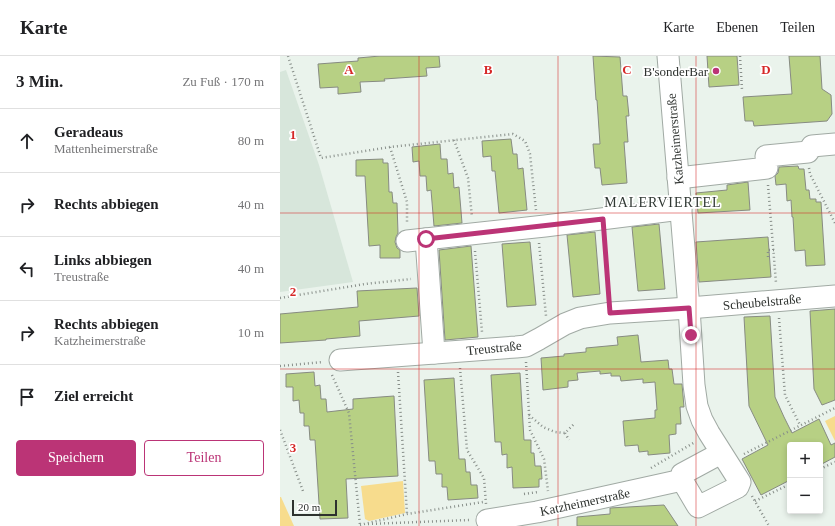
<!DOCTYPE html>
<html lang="de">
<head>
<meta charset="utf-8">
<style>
	:root { --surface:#fff; --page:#f6f6f6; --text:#202124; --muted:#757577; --line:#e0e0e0; --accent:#bb3476 }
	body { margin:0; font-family:Georgia,serif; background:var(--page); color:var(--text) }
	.controls { position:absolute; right:12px; bottom:12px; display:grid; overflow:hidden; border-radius:4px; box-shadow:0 2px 6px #0003 }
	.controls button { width:36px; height:36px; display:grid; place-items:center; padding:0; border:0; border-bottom:1px solid var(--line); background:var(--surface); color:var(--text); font:20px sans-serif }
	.scale { position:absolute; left:12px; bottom:10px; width:45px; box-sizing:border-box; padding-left:4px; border:2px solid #2e322f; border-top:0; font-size:11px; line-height:14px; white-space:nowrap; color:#2e322f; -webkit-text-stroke:3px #fff; paint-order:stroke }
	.stop { position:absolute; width:12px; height:12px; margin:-9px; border:3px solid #bb3476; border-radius:50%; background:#fff }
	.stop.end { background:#bb3476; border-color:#fff; box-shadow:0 1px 4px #0008 }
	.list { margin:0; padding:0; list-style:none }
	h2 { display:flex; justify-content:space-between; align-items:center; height:52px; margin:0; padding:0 16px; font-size:17px }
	h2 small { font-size:13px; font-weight:400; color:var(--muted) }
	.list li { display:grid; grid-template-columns:26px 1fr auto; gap:12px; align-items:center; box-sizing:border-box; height:64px; padding:0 16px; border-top:1px solid var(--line) }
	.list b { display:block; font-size:15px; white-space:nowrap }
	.list p { margin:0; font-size:13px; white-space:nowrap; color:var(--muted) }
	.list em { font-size:13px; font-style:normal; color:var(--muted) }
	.actions { display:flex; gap:8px; padding:12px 16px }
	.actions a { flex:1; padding:9px 0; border:1px solid var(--accent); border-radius:4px; text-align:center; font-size:14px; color:var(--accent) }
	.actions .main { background:var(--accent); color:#fff }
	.icon { flex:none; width:22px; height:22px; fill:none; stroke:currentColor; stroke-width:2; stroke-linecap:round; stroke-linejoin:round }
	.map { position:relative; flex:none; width:555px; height:470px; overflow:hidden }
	header { display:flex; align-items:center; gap:24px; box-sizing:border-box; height:56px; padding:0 20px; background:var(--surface); border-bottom:1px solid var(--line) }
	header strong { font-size:19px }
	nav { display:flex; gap:22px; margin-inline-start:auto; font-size:14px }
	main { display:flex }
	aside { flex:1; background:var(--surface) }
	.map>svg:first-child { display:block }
</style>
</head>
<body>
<header>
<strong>Karte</strong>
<nav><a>Karte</a><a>Ebenen</a><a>Teilen</a></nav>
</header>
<main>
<aside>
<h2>3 Min.<small>Zu Fuß · 170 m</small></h2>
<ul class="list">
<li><svg class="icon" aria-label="ahead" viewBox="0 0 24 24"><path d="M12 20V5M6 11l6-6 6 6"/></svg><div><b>Geradeaus</b><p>Mattenheimerstraße</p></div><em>80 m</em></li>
<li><svg class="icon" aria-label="right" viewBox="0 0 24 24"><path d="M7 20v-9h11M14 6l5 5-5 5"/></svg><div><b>Rechts abbiegen</b></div><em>40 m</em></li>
<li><svg class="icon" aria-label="left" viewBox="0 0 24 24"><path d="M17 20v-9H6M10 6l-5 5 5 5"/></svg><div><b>Links abbiegen</b><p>Treustraße</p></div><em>40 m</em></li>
<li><svg class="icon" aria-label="right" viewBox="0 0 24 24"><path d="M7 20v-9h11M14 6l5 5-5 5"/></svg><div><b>Rechts abbiegen</b><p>Katzheimerstraße</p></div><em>10 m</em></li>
<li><svg class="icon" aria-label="arrive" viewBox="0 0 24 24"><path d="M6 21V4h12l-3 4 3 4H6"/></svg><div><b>Ziel erreicht</b></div></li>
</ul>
<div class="actions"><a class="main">Speichern</a><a>Teilen</a></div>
</aside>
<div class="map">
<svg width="555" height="470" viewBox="0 0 555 470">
	<rect width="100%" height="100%" fill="#eaf3ec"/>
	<!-- built -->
	<path fill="#d7e6db" d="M6,14l33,95 34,117 -73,10v-220z"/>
	<!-- green -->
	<g fill="#f7dc8d">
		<path d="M555,360v25l-10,-20z"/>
		<path d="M123,425l2,32 -36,8 -4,-2 -4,-33z"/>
		<path d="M0,441h1l13,29h-14z"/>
	</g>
	<!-- building -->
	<g fill="#b7d084" stroke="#878b82">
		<path d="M100,0h59l1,11 -14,1 1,8 -43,3 1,2 -25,1 1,10 -23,2v-7l-18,1 -2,-24 40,-3v-3z"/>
		<path d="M313,0l27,1 3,39h4l2,20h-3l2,26h-4l3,41 -25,2 -2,-17h-5l-2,-24h7l-3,-44h-1z"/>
		<path d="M427,0h30l2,29 -30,2z"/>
		<path d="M509,0h31l2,33 9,6 1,19 -5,7 -73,5 -1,-5h-8l-2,-24 49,-3z"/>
		<path d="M231,83l2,15h4l1,15 5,-1 4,42 -28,3 -4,-42h-3l-1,-15 -8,1 -1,-16z"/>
		<path d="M160,88l1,15h6l1,15 5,-1 1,15 5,-1 3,36 -28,3 -3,-36 -4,1 -1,-15h-6l-1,-15 -6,1 -1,-15z"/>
		<path d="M103,103v4h5l1,29h3l1,11h4l1,30 -2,4 -1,5 2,6 3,2v8h-20v-13l-11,1 -4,-70h-9v-16z"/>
		<path d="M518,110l1,3h5l2,21h3l1,9h6v3h5l4,63 -19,1 -1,-16 -10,1 -2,-34h-1l-1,-17 -4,1 -1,-17 -10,1 -1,-9 3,-3 1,-6z"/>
		<path d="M468,126l2,28 -52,3 -2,-20 31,-3v-5z"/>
		<path d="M379,168l6,65 -27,2 -6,-64z"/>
		<path d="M315,176l5,62 -27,3 -6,-62z"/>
		<path d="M488,181l3,40 -72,5 -3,-40z"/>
		<path d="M250,186l6,63 -29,2 -5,-63z"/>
		<path d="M191,190l7,91 -33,3 -6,-90z"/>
		<path d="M137,232l2,28 -60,5 1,15 -34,3v1l-46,3v-29l78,-7 -1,-16z"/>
		<path d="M555,253v91l-13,5 -8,-16 -4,-78z"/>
		<path d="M490,260l5,81 9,20 8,16 27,-14 12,26 4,-2v14l-15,8v-20h-30v35l-29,15 -19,-36 26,-14 -19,-39 -5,-89z"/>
		<path d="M358,279l3,27 27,-2 1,9h3l2,15h8l2,23h-4l1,17h-5v10l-7,1 1,18 -22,2v-4l-9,1 -1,-7 -13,1 -2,-25 32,-3v-8h2l-2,-28 -12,1v-4l-22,2 -1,-5h-9v-3l-11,1v-3l-23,2 1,7 -10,1v6l-25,3 -2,-32 23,-2v-2l22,-2v-4l32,-3 -1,-8z"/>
		<path d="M34,316l1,14 5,-1 1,14h5l1,13 26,-3v-10l41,-3 4,80 -52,3 2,39 -28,1 -5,-79h-5l-1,-14h-5v-13h-4l-1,-13 -6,1v-14h-7v-13z"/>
		<path d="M240,317l4,67h7v13h3l1,13h6l1,13h-3v8l-26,1 -1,-21 -5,1v-14l-5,1 -1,-13h-6l-4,-67z"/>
		<path d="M174,322l5,81h6l1,13h4l1,13h6l1,13 -30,2 -1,-13h-5v-13h-6l-1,-13h-6l-5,-81z"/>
		<path d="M384,449l14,21h-101v-9l33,-3v-6z"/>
	</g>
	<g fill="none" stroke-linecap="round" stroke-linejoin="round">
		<!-- minor casing -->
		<g stroke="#a1aaa4" stroke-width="23">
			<g id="minor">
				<path d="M388,0l21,252 5,77 3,21 5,14 7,13 31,49 -2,5 -40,20 -16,-27v-6l39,-21"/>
				<path d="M398,122l89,-10 -1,-12 42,-4 4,-6 23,-2"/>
				<path d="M146,183l8,114"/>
				<path d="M127,185l138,-15 136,-17"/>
				<path d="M60,304l176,-13 10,-1 13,-7 26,-15 15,-6 30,-5 79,-5 146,-12"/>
				<path d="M207,464l50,-8 145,-32"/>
			</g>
		</g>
		<!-- path -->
		<g stroke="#888f8a" stroke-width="2.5" stroke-dasharray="1 3" stroke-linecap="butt">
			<path d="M8,0l33,102 69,-11 123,-13 12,7 5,13 6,56"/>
			<path d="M460,0l2,34"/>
			<path d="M174,84l14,38 4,39"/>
			<path d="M110,91l17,55v22"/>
			<path d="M529,112l1,6 25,49"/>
			<path d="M488,129l8,98"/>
			<path d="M324,179l5,61"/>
			<path d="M259,187l7,73"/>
			<path d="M195,195l7,81"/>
			<path d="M488,201v-7h6"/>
			<path d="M0,242l85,-14 46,-5"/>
			<path d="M499,262l6,77 15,30"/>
			<path d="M246,306l4,68 14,29 4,32"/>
			<path d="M0,310l43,-4"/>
			<path d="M180,312l7,82 17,28 2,26"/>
			<path d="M118,316l9,142"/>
			<path d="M52,319l17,38 11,112"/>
			<path d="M249,359l14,12 12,5 10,1 9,-9"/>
			<path d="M0,374l23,61"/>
			<path d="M285,377l4,7"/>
			<path d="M464,398l91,-46"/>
			<path d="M371,412l44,-26"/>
			<path d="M540,413l15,-7"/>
			<path d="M244,438l14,-2"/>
			<path d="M472,440l17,30"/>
			<path d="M475,445l35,-17"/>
			<path d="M88,468l101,-4"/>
			<path d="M80,469l47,-11 76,-12"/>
		</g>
		<!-- minor -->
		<use href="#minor" stroke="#fff" stroke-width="21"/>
	</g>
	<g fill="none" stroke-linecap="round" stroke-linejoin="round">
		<!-- route -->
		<path stroke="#bb3476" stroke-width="5" d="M146,183l177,-20 7,94 79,-5 2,27"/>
	</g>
	<!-- grid -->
	<path fill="none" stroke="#d62828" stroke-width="1" stroke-opacity="0.55" d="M139,0v470M278,0v470M416,0v470M0,157h555M0,313h555"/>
	<!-- markers -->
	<circle fill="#bb3476" stroke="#fff" stroke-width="1.5" cx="436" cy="15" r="4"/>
	<g text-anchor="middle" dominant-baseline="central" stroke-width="3.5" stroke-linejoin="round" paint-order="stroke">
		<!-- poi labels -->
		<g font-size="13" fill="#2e322f" stroke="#fff" text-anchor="end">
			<text x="428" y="15">B'sonderBar</text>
		</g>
		<!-- street labels -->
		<g font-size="13" fill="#2e322f" stroke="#fff">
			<text transform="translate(395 83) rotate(-95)">Katzheimerstraße</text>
			<text transform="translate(482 246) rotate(-5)">Scheubelstraße</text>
			<text transform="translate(214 292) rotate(-6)">Treustraße</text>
			<text transform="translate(305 446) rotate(-12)">Katzheimerstraße</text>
		</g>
		<!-- neighbourhood labels -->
		<g font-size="14" letter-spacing="1" fill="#303833" stroke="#fff">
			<text x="383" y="146">MALERVIERTEL</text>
		</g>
	</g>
	<g font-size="13" text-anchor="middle" font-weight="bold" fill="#d62828" stroke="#fff" stroke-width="3.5" stroke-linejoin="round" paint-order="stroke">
		<text x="69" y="18">A</text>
		<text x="208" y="18">B</text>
		<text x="347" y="18">C</text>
		<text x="486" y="18">D</text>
		<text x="13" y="83">1</text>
		<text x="13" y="240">2</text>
		<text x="13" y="396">3</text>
	</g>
</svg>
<div class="controls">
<button>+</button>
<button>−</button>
</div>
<div class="scale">20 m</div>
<div class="stop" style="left:146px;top:183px"></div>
<div class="stop end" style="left:411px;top:279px"></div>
</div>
</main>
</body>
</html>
